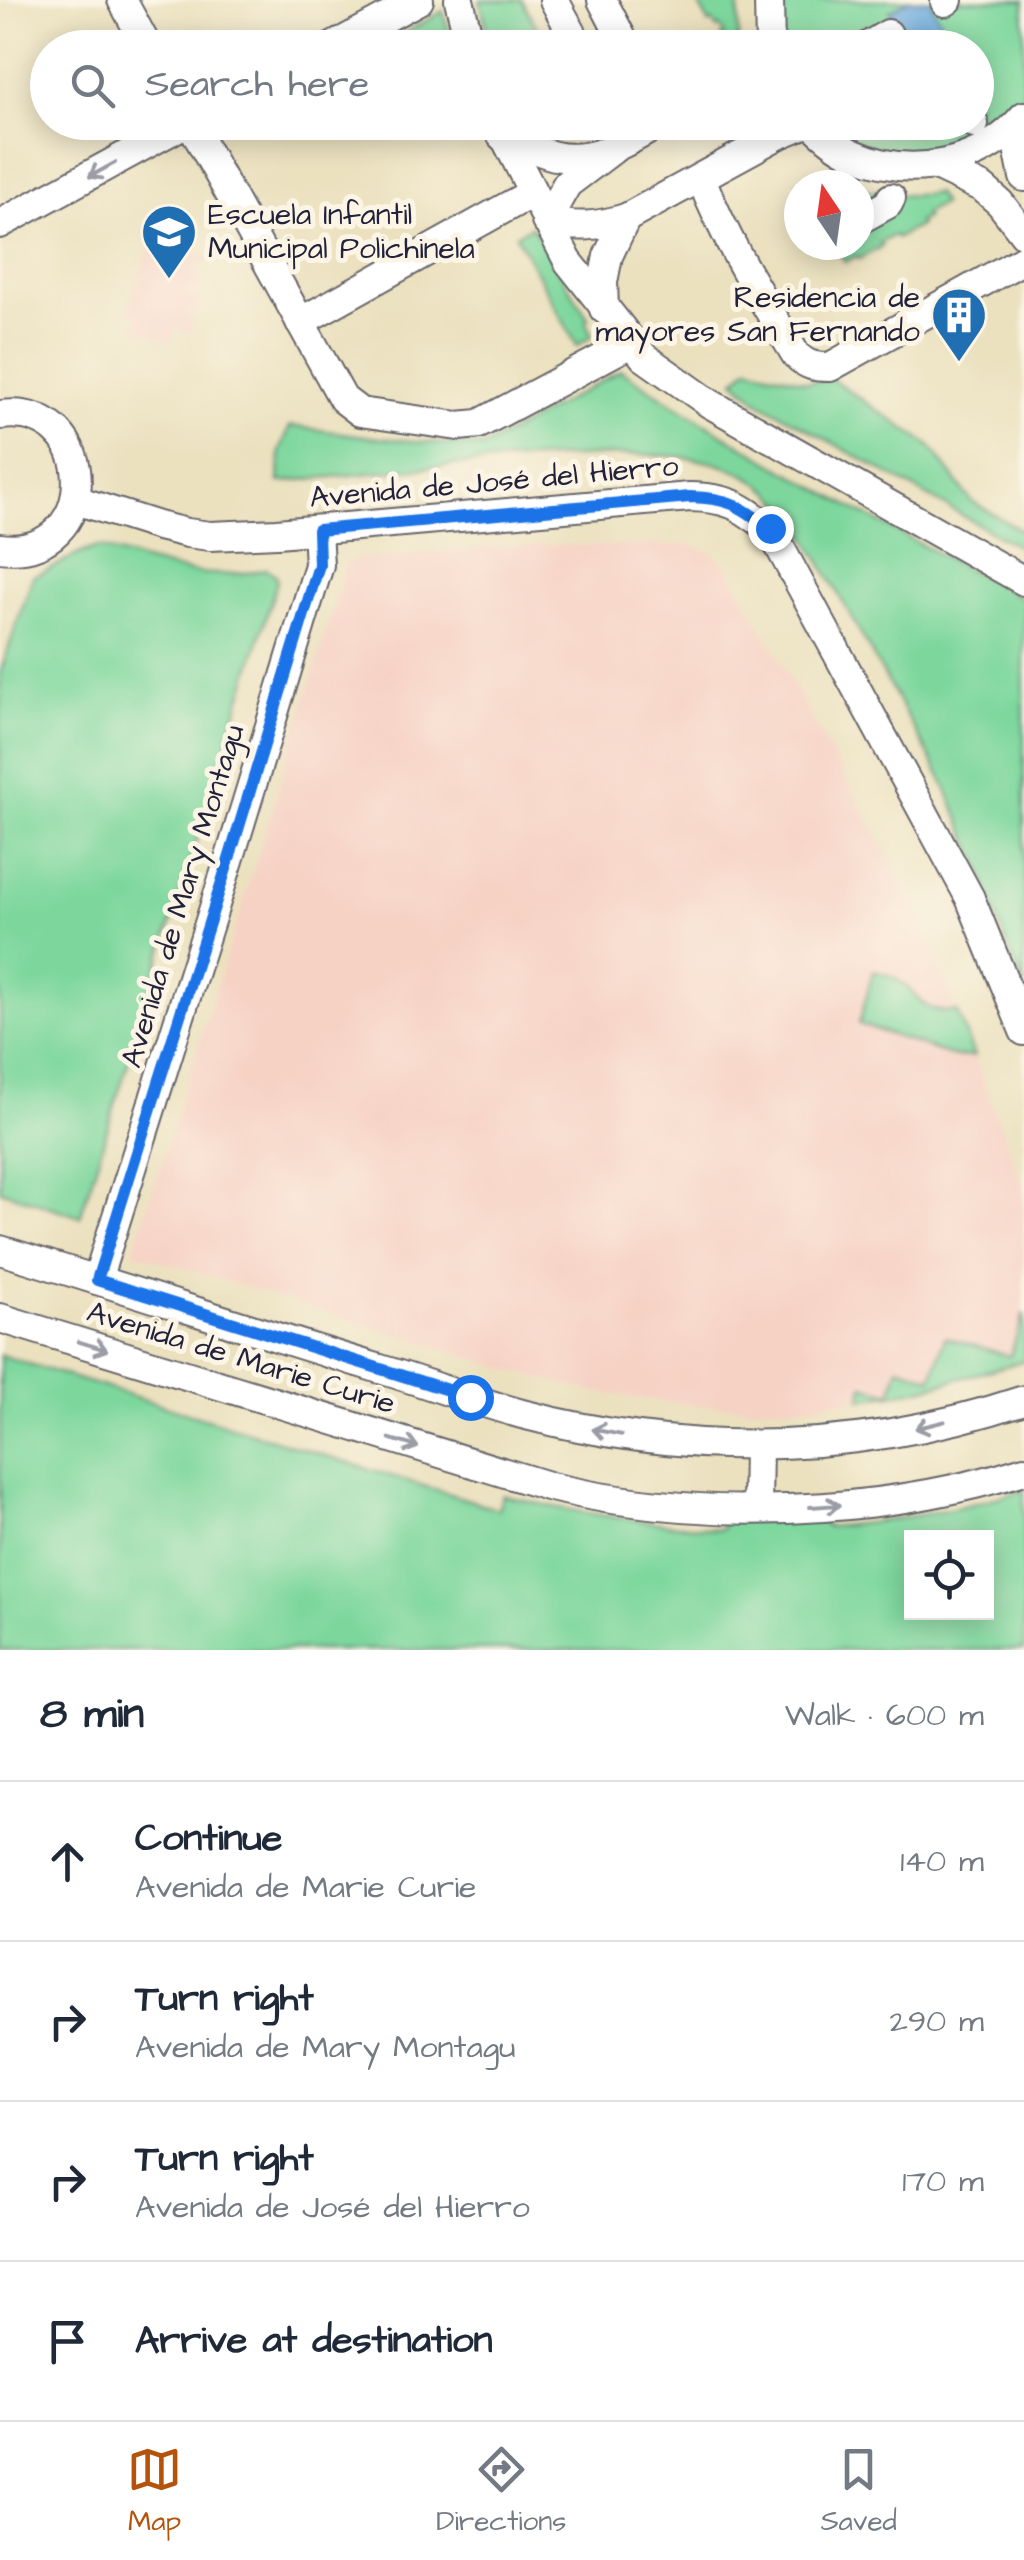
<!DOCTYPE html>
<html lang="en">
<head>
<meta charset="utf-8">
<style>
	:root { --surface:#fff; --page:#f6f6f7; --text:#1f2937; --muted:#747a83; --line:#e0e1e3; --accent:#b45309 }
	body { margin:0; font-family:"Architects Daughter",sans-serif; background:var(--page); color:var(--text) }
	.controls { position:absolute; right:30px; bottom:30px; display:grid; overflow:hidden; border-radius:0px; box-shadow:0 5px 25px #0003 }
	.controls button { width:90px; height:90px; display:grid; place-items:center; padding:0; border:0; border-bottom:2px solid var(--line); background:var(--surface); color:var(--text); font:50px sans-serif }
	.compass { position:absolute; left:784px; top:170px; width:90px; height:90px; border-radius:50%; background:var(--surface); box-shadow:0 5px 25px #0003; rotate:347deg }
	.stop { position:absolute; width:30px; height:30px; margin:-22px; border:8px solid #1a73e8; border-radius:50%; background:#fff }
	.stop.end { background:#1a73e8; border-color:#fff; box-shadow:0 2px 10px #0008 }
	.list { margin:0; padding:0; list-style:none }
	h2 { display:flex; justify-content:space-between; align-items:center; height:130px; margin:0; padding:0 40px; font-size:42px }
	h2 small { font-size:32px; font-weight:400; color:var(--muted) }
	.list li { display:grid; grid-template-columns:65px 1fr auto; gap:30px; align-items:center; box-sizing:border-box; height:160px; padding:0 40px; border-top:2px solid var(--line) }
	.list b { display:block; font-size:38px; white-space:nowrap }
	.list p { margin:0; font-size:32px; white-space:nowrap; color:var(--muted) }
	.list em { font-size:32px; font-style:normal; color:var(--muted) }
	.icon { flex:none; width:55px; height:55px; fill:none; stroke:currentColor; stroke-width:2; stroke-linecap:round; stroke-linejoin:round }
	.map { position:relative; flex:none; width:1024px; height:1650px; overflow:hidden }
	.search { position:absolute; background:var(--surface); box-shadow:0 5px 25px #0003; left:30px; right:30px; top:30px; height:110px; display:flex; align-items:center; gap:25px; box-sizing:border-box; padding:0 35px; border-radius:55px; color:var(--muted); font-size:38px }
	.sheet { height:770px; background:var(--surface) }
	nav { display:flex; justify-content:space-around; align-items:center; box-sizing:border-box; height:140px; border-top:2px solid var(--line); background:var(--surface); font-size:28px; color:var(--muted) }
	nav a { display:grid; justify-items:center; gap:5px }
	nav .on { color:var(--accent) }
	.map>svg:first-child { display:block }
</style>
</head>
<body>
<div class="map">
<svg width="1024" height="1650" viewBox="0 0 1024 1650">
	<rect width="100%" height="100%" fill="#fcf5e5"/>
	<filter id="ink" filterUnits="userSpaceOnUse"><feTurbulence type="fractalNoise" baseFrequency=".01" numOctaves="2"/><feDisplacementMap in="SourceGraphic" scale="20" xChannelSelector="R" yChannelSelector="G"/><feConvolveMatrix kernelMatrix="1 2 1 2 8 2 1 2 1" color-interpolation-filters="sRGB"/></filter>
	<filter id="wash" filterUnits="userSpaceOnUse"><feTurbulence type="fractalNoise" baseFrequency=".0048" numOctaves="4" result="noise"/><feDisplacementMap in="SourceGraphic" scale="40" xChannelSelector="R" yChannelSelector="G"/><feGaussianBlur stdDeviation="2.25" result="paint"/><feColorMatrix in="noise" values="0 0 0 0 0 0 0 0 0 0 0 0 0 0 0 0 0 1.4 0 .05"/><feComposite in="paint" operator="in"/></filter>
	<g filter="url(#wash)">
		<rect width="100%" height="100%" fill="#ebe1bf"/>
		<!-- built -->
		<g fill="#f6d2c5">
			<path d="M157,225l17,5 -1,4 7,3 -2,8 29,10 -4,13 -6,-2 -3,6 8,4 -5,13 -8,-3 -3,8 15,6 -5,13 -8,-2 -1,6 7,2 -5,15 -14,-5 -4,12 -37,-12 5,-13 -12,-4z"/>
			<path d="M527,545h164l21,8 16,14 165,297 27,54 104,269v174l-107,29 -105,15 -67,2 -51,-2 -58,-7 -41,-6 -75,-19 -387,-121 127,-403 85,-281 2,-5 10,-4z"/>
		</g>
		<!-- green -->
		<g fill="#7dd79d" stroke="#507c6c" stroke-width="2.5" fill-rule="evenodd">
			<path d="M480,0h42l25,47h-56z"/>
			<path d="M697,0h42l-1,47h-11l-6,-11 3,-2 -4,-7 -3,2 -4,-7 -4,1z"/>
			<path d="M780,0h244v97c-11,16 -25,26 -42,36 -54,33 -105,25 -156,-10l150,-1v-74l-194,-1z"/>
			<path d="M443,11l10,36h-40l-8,-14z"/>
			<path d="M859,188c26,7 51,10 77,5l6,11 -18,10 2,4 -8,4 2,3 -23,13 -3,-3 -14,8 2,3 -23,13 -3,-3 -11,6 -6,-10 -4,1 -4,-8h28z"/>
			<path d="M532,226l56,92 -2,4 6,14 -15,10 -61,-111z"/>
			<path d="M749,367l59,15 24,-3 98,67 41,55 53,31v18l-266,-149 -23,-21z"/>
			<path d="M621,370c129,86 266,157 403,229v389l-23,-58 -19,-60 -40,-91 -140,-250c-19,-29 -41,-50 -75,-62 -48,-17 -101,-12 -151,-10 -99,4 -198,16 -297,25l1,-31 10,-25 89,12 105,9z"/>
			<path d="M98,547c57,17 108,37 168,22l10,6 1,7 -197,635 -80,-27v-517l33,-97c24,-8 43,-24 65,-29z"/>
			<path d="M873,971c8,2 19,4 25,9 24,16 22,35 59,31l17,45 -19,1 -96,-33z"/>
			<path d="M1024,1313v48l-107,29 -56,9 3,-13 27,7 8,-26 33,11 13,-41 65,19z"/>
			<path d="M0,1355l498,154 5,-14c72,19 142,27 215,34l5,-1 -4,-10 98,-2 9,11c67,-5 133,-18 198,-37v160h-1024zM912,1538h74v74h-74z"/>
		</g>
		<!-- water -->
		<path fill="#6cacdf" stroke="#47678d" stroke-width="2.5" d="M909,0h20l14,26 -34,18 -19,-33z"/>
	</g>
	<g filter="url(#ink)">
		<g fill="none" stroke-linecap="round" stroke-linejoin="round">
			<!-- minor casing -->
			<g stroke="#686569" stroke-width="32">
				<g id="minor">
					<path d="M122,0l26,48"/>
					<path d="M459,0l12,48"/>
					<path d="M554,0l26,48"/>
					<path d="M602,0l25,48"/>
					<path d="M769,0l1,48"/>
					<path d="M945,2l3,-2"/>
					<path d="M330,48l89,-48"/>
					<path d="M864,48l24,-14"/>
					<path d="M190,122l153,277 17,13 98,14 21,-2 154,-82"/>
					<path d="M497,122l71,139 76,96 65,46 315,178"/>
					<path d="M810,122c13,12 27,25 44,32 58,26 128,11 170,-38"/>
					<path d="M973,122l1,2"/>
					<path d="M1014,128l10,49"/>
					<path d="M502,136c18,6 35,16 53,20 39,9 75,-16 107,-34"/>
					<path d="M612,150l-45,34 -21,37c30,7 50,6 80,-3"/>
					<path d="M936,166l47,22 17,15 24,31"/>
					<path d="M701,178c24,62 61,121 95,177 11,11 19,12 34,12l194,-108"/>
					<path d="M859,220l29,-16 3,-6"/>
					<path d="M0,224l187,-102"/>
					<path d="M604,309l-1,-27 5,-26 18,-38 154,-84 29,-12"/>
					<path d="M300,322l232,-129"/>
					<path d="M0,415c103,-13 102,146 0,133"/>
					<path d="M76,500l82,26 29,7 23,3 67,-3 413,-36c39,1 49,8 80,32l200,369 54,133"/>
					<path d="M0,1250c126,38 251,80 377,118 49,15 97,33 145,46 169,44 337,41 502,-14"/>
					<path d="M97,1280l133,-423 89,-292 -2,-35"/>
					<path d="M0,1318l551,169c22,5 45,10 68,13 127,19 282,10 405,-30"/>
					<path d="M757,1508l1,-62"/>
				</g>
			</g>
			<!-- minor -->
			<use href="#minor" stroke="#fff" stroke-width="28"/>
		</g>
		<!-- one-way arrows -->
		<defs><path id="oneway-shaft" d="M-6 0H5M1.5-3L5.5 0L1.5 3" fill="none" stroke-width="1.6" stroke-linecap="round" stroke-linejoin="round" transform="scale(2.5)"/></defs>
		<g stroke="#9c9ca7">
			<use href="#oneway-shaft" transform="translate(102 170) rotate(151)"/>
			<use href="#oneway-shaft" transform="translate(93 1346) rotate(17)"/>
			<use href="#oneway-shaft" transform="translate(930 1425) rotate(166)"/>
			<use href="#oneway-shaft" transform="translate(607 1432) rotate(-169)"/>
			<use href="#oneway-shaft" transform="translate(404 1443) rotate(17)"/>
			<use href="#oneway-shaft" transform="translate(825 1506) rotate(-4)"/>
		</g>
	</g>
	<g fill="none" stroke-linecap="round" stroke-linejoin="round" filter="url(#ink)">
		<!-- route -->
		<path stroke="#1a73e8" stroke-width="12" d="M470,1397l-373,-117 133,-424 89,-291 -1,-35 372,-33c39,1 49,8 80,31"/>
	</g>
	<!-- icons -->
	<defs>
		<g id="school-pin" transform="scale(2.875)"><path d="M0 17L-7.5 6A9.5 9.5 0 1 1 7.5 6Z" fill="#1f6fb2" stroke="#fcf5e5"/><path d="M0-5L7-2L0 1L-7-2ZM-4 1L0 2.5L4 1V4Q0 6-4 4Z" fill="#fff"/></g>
		<g id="building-pin" transform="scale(2.875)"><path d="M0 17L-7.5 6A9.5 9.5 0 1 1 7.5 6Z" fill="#1f6fb2" stroke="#fcf5e5"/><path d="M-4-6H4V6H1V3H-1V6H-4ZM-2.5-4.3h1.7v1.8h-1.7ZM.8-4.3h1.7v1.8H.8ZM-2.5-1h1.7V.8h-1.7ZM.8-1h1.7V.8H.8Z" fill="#fff"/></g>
	</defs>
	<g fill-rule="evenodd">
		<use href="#school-pin" x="169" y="232"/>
		<use href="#building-pin" x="959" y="315"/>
	</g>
	<g text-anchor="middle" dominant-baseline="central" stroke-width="10" stroke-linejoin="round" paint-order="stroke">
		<!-- poi labels -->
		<g font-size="30" fill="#22223b" stroke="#fcf5e5" text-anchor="start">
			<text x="208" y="215">Escuela Infantil<tspan x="208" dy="34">Municipal Polichinela</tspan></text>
			<text x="920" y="298" text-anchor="end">Residencia de<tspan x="920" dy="34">mayores San Fernando</tspan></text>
		</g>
		<!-- street labels -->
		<g font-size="30" fill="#22223b" stroke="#fcf5e5">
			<text transform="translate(494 482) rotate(-5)">Avenida de José del Hierro</text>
			<text transform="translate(183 896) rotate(-73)">Avenida de Mary Montagu</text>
			<text transform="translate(241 1358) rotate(17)">Avenida de Marie Curie</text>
		</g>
	</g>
</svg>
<div class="controls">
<button><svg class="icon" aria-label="locate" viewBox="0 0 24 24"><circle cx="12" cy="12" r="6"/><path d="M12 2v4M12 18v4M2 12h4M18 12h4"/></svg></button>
</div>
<svg class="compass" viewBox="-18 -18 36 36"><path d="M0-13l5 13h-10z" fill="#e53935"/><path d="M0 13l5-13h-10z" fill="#747a83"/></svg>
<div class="stop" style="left:470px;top:1397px"></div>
<div class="stop end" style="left:770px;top:528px"></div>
<div class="search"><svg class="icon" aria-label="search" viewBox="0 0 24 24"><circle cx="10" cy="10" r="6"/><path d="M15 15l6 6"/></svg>Search here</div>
</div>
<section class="sheet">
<h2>8 min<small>Walk · 600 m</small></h2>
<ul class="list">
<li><svg class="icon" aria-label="ahead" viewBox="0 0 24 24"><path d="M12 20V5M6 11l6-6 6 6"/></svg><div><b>Continue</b><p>Avenida de Marie Curie</p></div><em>140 m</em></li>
<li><svg class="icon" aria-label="right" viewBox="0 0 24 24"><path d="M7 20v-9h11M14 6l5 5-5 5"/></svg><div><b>Turn right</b><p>Avenida de Mary Montagu</p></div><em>290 m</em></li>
<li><svg class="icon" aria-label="right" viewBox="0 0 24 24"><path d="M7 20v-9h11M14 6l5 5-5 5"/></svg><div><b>Turn right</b><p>Avenida de José del Hierro</p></div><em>170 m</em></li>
<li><svg class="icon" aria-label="arrive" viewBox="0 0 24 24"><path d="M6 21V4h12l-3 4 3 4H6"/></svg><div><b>Arrive at destination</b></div></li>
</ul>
</section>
<nav>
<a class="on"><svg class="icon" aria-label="map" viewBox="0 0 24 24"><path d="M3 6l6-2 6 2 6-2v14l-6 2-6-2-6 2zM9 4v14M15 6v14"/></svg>Map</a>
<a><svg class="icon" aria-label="directions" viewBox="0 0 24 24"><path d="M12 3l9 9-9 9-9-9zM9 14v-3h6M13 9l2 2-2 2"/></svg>Directions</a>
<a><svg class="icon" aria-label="saved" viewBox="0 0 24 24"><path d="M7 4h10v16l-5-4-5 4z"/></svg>Saved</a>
</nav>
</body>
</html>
